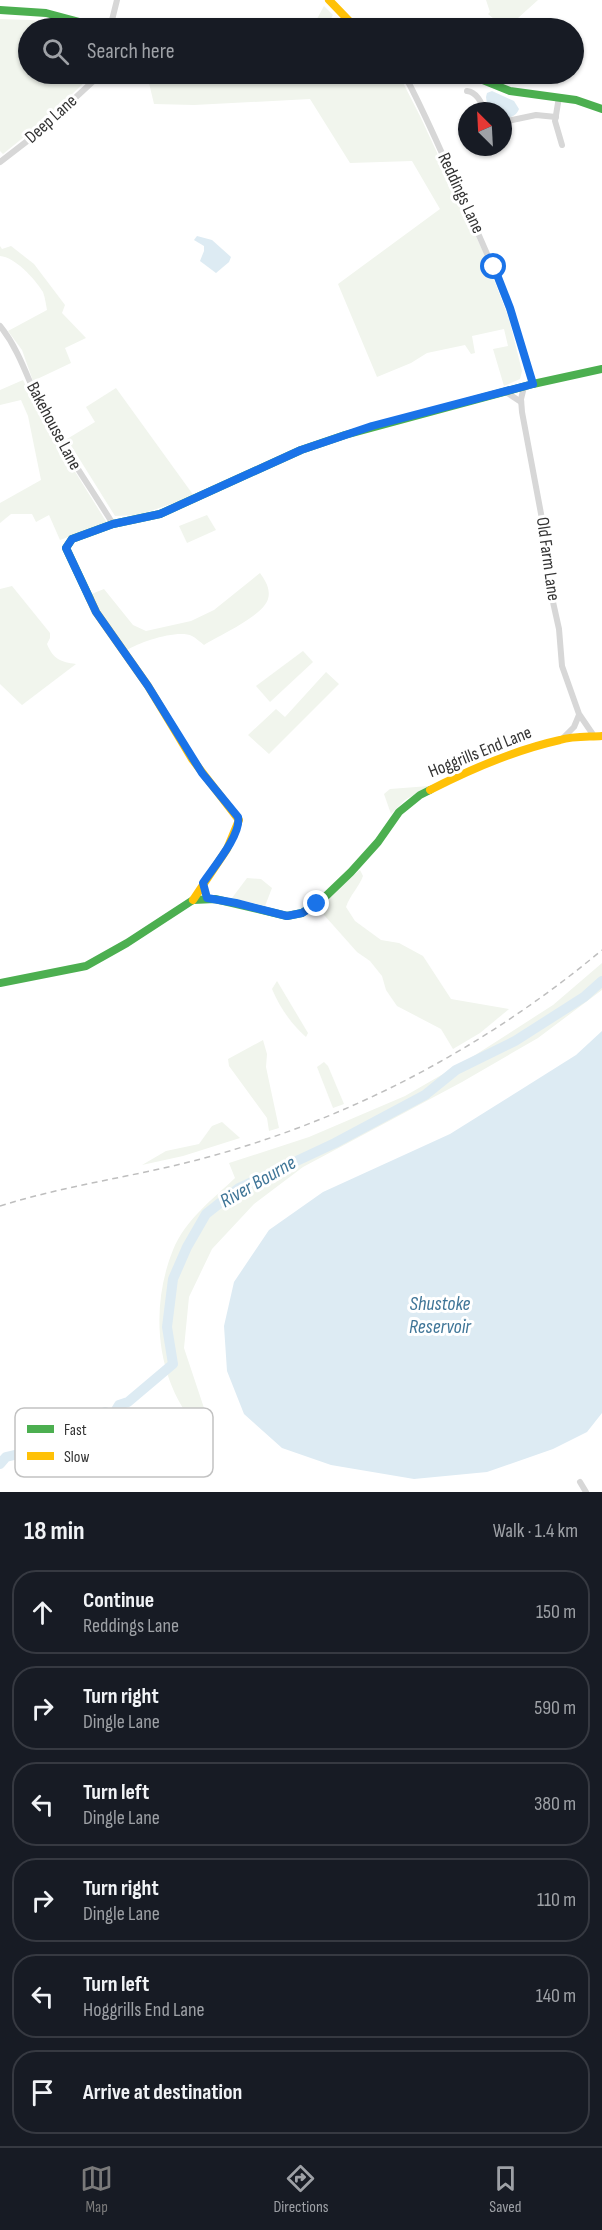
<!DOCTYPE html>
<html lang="en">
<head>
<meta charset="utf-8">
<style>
	:root { --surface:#171b24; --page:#242831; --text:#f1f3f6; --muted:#9ea1a6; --line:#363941; --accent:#7a7a7a }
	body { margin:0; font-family:"Sofia Sans Condensed",sans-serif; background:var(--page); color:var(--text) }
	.compass { position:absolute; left:458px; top:102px; width:54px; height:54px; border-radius:50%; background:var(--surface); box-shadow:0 2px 4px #0004; rotate:336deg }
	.stop { position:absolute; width:18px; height:18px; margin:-14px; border:4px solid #1a73e8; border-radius:50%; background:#fff }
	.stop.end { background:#1a73e8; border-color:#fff; box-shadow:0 2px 6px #0008 }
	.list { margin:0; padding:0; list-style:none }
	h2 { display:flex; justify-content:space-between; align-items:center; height:78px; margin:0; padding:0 24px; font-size:26px }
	h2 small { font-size:20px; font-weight:400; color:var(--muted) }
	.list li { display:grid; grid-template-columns:39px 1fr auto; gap:18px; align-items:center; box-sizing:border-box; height:84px; margin:0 12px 12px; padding:0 12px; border:2px solid var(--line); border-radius:24px }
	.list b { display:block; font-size:22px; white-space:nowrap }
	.list p { margin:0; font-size:20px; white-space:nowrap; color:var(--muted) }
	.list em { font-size:20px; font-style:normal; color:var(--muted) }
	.icon { flex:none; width:33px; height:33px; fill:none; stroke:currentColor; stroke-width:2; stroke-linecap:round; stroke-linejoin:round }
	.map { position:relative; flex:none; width:602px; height:1492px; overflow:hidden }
	.search { position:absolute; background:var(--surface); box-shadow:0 2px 4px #0004; left:18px; right:18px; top:18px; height:66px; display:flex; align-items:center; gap:15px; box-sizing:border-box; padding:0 21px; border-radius:33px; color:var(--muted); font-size:22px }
	.sheet { height:654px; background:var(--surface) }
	nav { display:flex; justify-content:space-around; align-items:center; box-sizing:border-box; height:84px; border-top:2px solid var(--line); background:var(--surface); font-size:16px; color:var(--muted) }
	nav a { display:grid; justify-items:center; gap:3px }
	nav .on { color:var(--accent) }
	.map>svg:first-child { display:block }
</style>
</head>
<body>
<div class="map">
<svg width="602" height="1492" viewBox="0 0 602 1492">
	<rect width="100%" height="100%" fill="#fff"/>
	<!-- green -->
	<g fill="#f1f5ed">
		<path d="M486,0h52l-31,28h-2l-17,-14 2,-2z"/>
		<path d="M324,6l9,9 -7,13h-14z"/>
		<path d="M0,19l31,1 44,8h-47v46h65l-47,45 -43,35 -3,-3z"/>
		<path d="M159,74h102l-1,9h8l2,-4h11l1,-5h108l9,1 21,41 65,140 24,63 13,52 -2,8 -16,7 -11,-37 15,-3 -4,-17 -32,7 3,17 -4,1 -6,-9 -38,8 -16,10 -34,14 -39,-93 102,-75 -28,-48 -62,2 -40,-64 -116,6 -40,-1 -5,-21z"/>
		<path d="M0,246l2,3 9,-3 23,18 31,41 -3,8 24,25 -21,10 6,15 -38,18 -11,-31 -14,-19 39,-21c-1,-5 -2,-13 -4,-18 -8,-13 -28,-35 -43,-36z"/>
		<path d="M23,380l18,37 66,106 -47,17 -11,-25 -13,7 -4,-8h-21l-11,9v-20l41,-23 -13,-64 -7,-16 -21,5v-15z"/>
		<path d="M116,388l78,108 -55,19 -24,1 -48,-77 28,-17 -9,-15z"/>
		<path d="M207,515l9,15 -29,13 -8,-17z"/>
		<path d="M260,573c5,7 11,16 8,26 -5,17 -48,36 -64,46 -4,-3 -8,-7 -12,-9 -14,-7 -52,6 -65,14l-38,-55 15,-6 29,36 13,6 45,-10 23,-11z"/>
		<path d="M12,586l38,47v5l-3,6c6,15 14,18 29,20l-54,41 -22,-21v-95z"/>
		<path d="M303,651l10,11 -43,40 -14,-16z"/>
		<path d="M326,672l13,12 -70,70 -21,-19 28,-26 9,8z"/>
		<path d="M429,786l-24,14 -14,14 -7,-20 6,-5z"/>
		<path d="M360,870l3,6c-4,11 -13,19 -17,31l9,14 26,19 18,3 24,13 28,43 58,10 -29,24 -27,16 -12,-20 -44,-23 -11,-16 -4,-14 -12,-15 -13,-9 -40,-45z"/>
		<path d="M247,878l14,1 11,9 -7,18 -33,-8z"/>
		<path d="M602,963v27l-64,48 -76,44 -159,85 -49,37 -42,45 -23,48 -5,51 20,60 1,14 -5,8c-44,-46 -51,-121 -27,-180 12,-30 40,-51 62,-72l-6,-15 80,-26 96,-41 64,-37 84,-54z"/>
		<path d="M277,981l31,52 -2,4c-15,-13 -27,-31 -34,-48z"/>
		<path d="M263,1040l4,14 -1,13 13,61 -10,3 -2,-13 -38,-52 -1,-7z"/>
		<path d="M324,1062l4,4 16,38 -11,4 -16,-41z"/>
		<path d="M222,1122l18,16 -57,18 -41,9 24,-14 33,-7 13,-18z"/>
	</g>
	<!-- water -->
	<g fill="#ddebf3">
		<path d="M492,91l22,10 5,8c-3,7 -8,9 -16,9v-7h-15l-2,-14 1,-4z"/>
		<path d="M197,236l15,4 19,17 -2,5 -13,11 -16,-12 4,-10v-5l-10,-6z"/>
		<path d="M602,1031v382l-15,19 -34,17 -66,23 -73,7 -83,-14 -49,-17 -38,-34 -17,-43 -3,-45 10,-44 35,-52 54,-38 127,-58 126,-79z"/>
	</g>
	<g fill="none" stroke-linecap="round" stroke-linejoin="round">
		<!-- river -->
		<path stroke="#ddebf3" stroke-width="10" d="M0,1464l6,-7 38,-9 13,2 8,-3 14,-21 12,-7 5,3 4,-7 5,-3 8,3 6,-10 9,-3 45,-38 -6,-37 6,-48 14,-32 19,-33 33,-26 96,-45 90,-48 31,-25 59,-29 69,-44 18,-16"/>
		<!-- street -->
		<g stroke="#d7d7d7" stroke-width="6">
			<path d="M110,28l7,-28"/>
			<path d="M404,74c19,35 34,71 51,108 30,66 60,131 78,202"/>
			<path d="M467,91c9,1 15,11 17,20"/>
			<path d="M559,97l-4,24 7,24"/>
			<path d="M503,122l33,-7 20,2"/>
			<path d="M0,162l35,-27 66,-61"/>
			<path d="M0,326c21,26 29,58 44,87 21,38 46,74 69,111"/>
			<path d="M524,387l-3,12 1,13 20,107 7,65 10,45 3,37 17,48 15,22"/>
			<path d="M506,392l15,10"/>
			<path d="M562,739l12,-12 5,-12"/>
			<path d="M580,1482l6,10"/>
		</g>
		<!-- fast -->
		<g stroke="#4caf50" stroke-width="8">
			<path d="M0,10l46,3 56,15"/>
			<path d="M468,74l42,17 66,9 26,9"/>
			<path d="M90,599l-24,-51 6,-9 41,-15 47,-10 141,-64 44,-15 188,-51 69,-15"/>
			<path d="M0,983l86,-17 41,-23 66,-43 22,-1 72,17 15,-3 24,-17 25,-24 27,-30 21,-30 21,-17 10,-5"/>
		</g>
		<!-- slow -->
		<g stroke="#ffc107" stroke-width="8">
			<path d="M329,0l27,28"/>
			<path d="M90,599l6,13 52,74 44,73 47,61 -12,29 -34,51"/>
			<path d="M430,790c41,-21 85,-40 130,-50 13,-4 28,-3 42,-4"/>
		</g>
		<!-- rail -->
		<path stroke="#bebebe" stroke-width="1.5" stroke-dasharray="6 4.5" stroke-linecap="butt" d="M0,1206c60,-19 124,-28 185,-43 154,-38 296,-112 417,-213"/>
	</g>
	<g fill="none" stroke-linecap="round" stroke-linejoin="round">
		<!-- route -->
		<path stroke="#1a73e8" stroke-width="8" d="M317,904l-15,9 -15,3 -51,-13 -29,-5 -4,-15c10,-15 39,-49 35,-66l-36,-44 -54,-87 -52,-74 -30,-64 6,-9 41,-15 47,-10 141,-64 71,-24 161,-42 -23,-76 -16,-41"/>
	</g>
	<g text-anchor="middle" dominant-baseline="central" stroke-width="6" stroke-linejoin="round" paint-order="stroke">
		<!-- street labels -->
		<g font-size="18" fill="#333" stroke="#fff">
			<text transform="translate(51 119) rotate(-42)">Deep Lane</text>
			<text transform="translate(461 193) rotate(65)">Reddings Lane</text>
			<text transform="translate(54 426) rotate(62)">Bakehouse Lane</text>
			<text transform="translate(548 559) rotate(82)">Old Farm Lane</text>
			<text transform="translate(480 752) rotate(-22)">Hoggrills End Lane</text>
		</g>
		<!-- water labels -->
		<g font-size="20" font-style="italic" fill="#3f7597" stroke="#fff">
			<text transform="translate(258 1182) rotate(-30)">River Bourne</text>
			<text x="440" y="1304">Shustoke<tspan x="440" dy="23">Reservoir</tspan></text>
		</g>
	</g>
	<!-- legend -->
	<rect x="15" y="1408" width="198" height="69" rx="9" fill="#fff" stroke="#c2c2c2" stroke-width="1.5"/>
	<rect x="27" y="1425" width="27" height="8" fill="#4caf50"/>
	<rect x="27" y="1452" width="27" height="8" fill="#ffc107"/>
	<g font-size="16" fill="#333">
		<text x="64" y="1435">Fast</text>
		<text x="64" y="1462">Slow</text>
	</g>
</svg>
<svg class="compass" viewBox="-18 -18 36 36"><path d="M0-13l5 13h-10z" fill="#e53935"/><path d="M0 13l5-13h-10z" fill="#9ea1a6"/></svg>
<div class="stop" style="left:494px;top:267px"></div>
<div class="stop end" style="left:317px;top:904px"></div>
<div class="search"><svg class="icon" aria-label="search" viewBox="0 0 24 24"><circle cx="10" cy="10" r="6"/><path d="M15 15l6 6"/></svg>Search here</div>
</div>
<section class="sheet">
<h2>18 min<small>Walk · 1.4 km</small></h2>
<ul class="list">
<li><svg class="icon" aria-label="ahead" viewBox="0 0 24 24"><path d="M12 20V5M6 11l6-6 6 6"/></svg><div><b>Continue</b><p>Reddings Lane</p></div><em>150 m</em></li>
<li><svg class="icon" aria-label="right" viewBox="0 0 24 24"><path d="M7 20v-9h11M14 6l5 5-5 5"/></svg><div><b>Turn right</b><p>Dingle Lane</p></div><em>590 m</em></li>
<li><svg class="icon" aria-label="left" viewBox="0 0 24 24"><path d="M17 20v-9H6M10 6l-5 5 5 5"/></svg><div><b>Turn left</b><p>Dingle Lane</p></div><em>380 m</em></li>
<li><svg class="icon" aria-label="right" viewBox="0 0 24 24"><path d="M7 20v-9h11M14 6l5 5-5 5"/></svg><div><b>Turn right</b><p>Dingle Lane</p></div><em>110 m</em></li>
<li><svg class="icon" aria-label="left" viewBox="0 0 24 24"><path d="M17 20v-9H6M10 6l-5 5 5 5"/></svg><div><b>Turn left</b><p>Hoggrills End Lane</p></div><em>140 m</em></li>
<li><svg class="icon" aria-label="arrive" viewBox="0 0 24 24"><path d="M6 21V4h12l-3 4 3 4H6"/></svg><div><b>Arrive at destination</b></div></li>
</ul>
</section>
<nav>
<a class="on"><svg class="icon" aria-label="map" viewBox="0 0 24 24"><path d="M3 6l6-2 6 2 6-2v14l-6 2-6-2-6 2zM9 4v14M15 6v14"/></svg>Map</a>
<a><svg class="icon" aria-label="directions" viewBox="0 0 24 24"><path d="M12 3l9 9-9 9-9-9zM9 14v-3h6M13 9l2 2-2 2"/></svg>Directions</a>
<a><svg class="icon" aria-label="saved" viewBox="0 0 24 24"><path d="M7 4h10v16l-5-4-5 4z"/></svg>Saved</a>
</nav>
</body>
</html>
